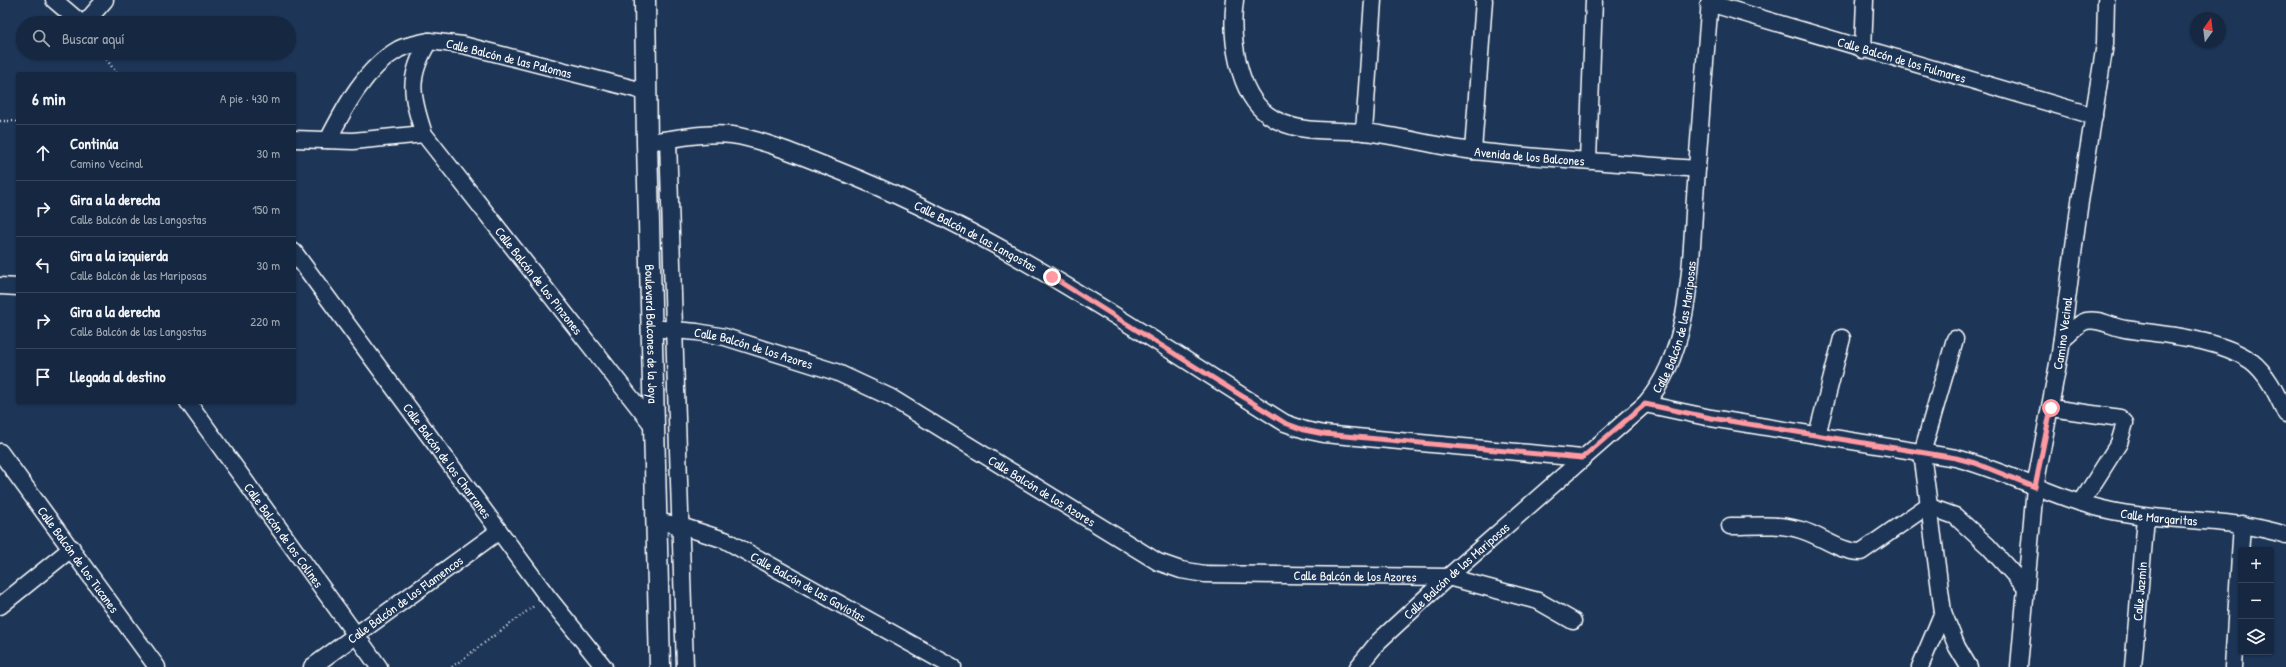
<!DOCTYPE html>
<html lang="es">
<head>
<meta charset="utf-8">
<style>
	:root { --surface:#162841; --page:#1f3048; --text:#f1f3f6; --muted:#9ea6b1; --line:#35445a }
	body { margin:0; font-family:"Patrick Hand",sans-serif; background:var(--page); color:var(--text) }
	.controls { position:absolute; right:12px; bottom:12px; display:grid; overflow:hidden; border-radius:4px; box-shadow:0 1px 3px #0004 }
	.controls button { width:36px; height:36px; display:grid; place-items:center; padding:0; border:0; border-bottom:1px solid var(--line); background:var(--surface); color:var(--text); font:20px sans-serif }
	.compass { position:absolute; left:2190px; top:12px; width:36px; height:36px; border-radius:50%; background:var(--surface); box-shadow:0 1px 3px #0004; rotate:14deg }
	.stop { position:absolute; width:12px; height:12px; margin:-9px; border:3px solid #ff9aa2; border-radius:50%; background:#fff }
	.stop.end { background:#ff9aa2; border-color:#fff; box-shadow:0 1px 4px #0008 }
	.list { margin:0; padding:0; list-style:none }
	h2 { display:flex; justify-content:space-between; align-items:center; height:52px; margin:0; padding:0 16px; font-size:17px }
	h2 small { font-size:13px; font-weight:400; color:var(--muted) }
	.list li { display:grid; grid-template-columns:26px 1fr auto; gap:12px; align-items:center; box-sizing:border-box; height:56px; padding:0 16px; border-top:1px solid var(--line) }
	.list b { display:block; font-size:15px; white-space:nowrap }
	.list p { margin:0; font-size:13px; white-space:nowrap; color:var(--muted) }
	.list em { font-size:13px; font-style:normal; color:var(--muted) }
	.icon { flex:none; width:22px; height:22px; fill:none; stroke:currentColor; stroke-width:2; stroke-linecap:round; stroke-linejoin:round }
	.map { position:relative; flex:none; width:2286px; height:667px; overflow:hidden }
	.search { position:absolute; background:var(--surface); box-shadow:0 1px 3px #0004; left:16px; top:16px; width:280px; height:44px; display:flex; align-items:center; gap:10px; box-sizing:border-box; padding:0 14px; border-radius:22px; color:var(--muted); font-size:15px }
	.panel { position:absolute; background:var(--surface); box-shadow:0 1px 3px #0004; left:16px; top:72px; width:280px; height:332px; border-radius:4px }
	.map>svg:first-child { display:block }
</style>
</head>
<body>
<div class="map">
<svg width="2286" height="667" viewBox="0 0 2286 667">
	<rect width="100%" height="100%" fill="#1d3557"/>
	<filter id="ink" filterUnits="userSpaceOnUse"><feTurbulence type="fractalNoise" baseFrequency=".025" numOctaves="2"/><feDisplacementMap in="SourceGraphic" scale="8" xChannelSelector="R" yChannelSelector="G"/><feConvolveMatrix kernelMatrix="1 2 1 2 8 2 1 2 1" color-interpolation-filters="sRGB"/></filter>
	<g filter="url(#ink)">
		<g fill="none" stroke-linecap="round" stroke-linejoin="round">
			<!-- minor casing -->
			<g stroke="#fff" stroke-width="19">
				<g id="minor">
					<path d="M54,0l27,23"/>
					<path id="s1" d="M1235,0c-5,35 2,93 33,115 28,20 64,14 96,17 37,4 73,15 110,19 74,8 149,12 223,18"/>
					<path id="s2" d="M1709,3l385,113"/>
					<path d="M85,23l20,-23"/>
					<path d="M1863,50l2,-50"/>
					<path id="s3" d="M647,92l-184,-47 -34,-4c-22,36 -18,54 -5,93l230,293"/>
					<path d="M1364,132l9,-132"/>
					<path d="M294,139l59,2 71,-7"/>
					<path d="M328,140c17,-33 37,-72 71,-91 9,-4 21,-6 30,-8"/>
					<path d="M668,140l17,527"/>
					<path id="s4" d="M647,142c28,-3 56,-10 85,-7 30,4 76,24 105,35 160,63 303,162 448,253l20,7 19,4 258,24"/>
					<path d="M1473,151l11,-151"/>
					<path d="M1588,160l6,-160"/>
					<path id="s5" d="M294,252l253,344 57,71"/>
					<path d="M0,286l18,1"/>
					<path id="s6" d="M651,328l46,4 28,5 111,35 54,25 268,165 23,8 24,4 243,3 90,24 35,20"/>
					<path d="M1955,339l-33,114 21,159 14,35 12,20"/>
					<path d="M2062,339c7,-5 16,-16 24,-18 13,-3 26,6 39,8 38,6 93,9 126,32 17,13 26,34 35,53"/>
					<path id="s7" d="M188,402l191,265"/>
					<path id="s8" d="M1645,404l66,14 245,40c53,14 102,42 156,53 58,12 117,6 174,24"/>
					<path d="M2051,408l69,10 5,5 -6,20 -38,60"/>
					<path d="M1817,435l25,-97"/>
					<path id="s9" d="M0,452l157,215"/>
					<path id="s10" d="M656,521l25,5 44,14 228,127"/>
					<path d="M1730,526c23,0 48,-3 71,4 21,6 38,22 60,22l66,-46 28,10 33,30 38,42"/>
					<path d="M0,606l72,-58"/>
					<path id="s11" d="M312,667l187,-136"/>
					<path id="s12" d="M1358,667l21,-26 69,-64 197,-173c49,-55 45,-150 51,-220 4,-61 9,-123 14,-184"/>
					<path d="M1920,667l23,-55"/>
					<path id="s13" d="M2019,667l16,-180 25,-134 19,-145 26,-164 1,-44"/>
					<path id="s14" d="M2133,667l13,-150"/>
					<path d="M2233,667l9,-143"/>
				</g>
			</g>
			<!-- tertiary casing -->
			<g stroke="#fff" stroke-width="23">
				<g id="tertiary">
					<path id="s15" d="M645,0l2,142 13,525"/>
				</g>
			</g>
			<!-- path -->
			<g stroke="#fff" stroke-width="2.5" stroke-dasharray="1 3" stroke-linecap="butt">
				<path d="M102,53l15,21"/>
				<path d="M0,121h18"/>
				<path d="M452,667l82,-61"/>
			</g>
			<!-- minor -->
			<use href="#minor" stroke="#1d3557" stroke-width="16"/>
			<!-- tertiary -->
			<use href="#tertiary" stroke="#1d3557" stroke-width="20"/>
		</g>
	</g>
	<g fill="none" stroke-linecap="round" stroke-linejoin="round" filter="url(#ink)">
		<!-- route -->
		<path stroke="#ff9aa2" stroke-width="5" d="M1052,277l233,146 19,7 20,4 258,24 63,-54 66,14 245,40 19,5 60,24 16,-79"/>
	</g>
	<g text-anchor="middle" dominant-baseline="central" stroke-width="3.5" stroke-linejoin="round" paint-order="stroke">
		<!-- street labels -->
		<g font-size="13" fill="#fff" stroke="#1d3557">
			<text transform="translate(509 58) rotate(14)">Calle Balcón de las Palomas</text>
			<text stroke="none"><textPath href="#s2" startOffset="201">Calle Balcón de los Fulmares</textPath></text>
			<text stroke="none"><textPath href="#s1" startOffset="391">Avenida de los Balcones</textPath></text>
			<text stroke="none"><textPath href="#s4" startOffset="350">Calle Balcón de las Langostas</textPath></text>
			<text stroke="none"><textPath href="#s3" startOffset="508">Calle Balcón de los Pinzones</textPath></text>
			<text stroke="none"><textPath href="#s12" startOffset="474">Calle Balcón de las Mariposas</textPath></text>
			<text stroke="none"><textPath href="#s13" startOffset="337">Camino Vecinal</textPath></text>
			<text stroke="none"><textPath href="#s15" startOffset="334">Boulevard Balcones de la Joya</textPath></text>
			<text stroke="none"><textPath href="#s6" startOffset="105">Calle Balcón de los Azores</textPath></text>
			<text stroke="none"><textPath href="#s5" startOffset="259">Calle Balcón de los Charranes</textPath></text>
			<text stroke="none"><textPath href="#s6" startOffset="429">Calle Balcón de los Azores</textPath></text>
			<text stroke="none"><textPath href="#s8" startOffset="528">Calle Margaritas</textPath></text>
			<text stroke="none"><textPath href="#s7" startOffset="164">Calle Balcón de los Colines</textPath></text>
			<text stroke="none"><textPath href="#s9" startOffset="133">Calle Balcón de los Tucanes</textPath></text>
			<text stroke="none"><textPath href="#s12" startOffset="138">Calle Balcón de las Mariposas</textPath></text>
			<text stroke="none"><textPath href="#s6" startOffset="764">Calle Balcón de los Azores</textPath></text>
			<text stroke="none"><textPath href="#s10" startOffset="167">Calle Balcón de las Gaviotas</textPath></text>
			<text stroke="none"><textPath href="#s14" startOffset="76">Calle Jazmín</textPath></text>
			<text stroke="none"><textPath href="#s11" startOffset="115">Calle Balcón de los Flamencos</textPath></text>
		</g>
	</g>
</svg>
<div class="controls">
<button>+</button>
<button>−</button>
<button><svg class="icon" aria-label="layers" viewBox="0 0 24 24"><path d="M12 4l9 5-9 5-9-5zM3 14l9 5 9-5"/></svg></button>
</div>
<svg class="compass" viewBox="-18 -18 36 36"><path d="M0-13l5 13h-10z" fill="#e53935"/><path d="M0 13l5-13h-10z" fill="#9ea6b1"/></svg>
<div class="stop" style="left:2051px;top:408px"></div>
<div class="stop end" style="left:1052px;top:277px"></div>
<div class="search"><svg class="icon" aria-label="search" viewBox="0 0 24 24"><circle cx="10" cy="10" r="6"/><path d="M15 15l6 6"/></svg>Buscar aquí</div>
<section class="panel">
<h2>6 min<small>A pie · 430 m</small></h2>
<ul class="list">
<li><svg class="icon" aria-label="ahead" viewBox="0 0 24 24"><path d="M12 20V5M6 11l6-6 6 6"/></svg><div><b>Continúa</b><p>Camino Vecinal</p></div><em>30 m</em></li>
<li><svg class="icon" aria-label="right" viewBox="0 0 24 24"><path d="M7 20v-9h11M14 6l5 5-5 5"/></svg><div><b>Gira a la derecha</b><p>Calle Balcón de las Langostas</p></div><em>150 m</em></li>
<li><svg class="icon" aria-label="left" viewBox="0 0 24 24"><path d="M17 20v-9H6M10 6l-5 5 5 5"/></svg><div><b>Gira a la izquierda</b><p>Calle Balcón de las Mariposas</p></div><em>30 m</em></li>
<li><svg class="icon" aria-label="right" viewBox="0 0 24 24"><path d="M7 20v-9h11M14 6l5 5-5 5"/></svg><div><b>Gira a la derecha</b><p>Calle Balcón de las Langostas</p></div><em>220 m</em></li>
<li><svg class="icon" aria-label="arrive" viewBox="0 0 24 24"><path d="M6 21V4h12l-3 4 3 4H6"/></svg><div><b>Llegada al destino</b></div></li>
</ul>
</section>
</div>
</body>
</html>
